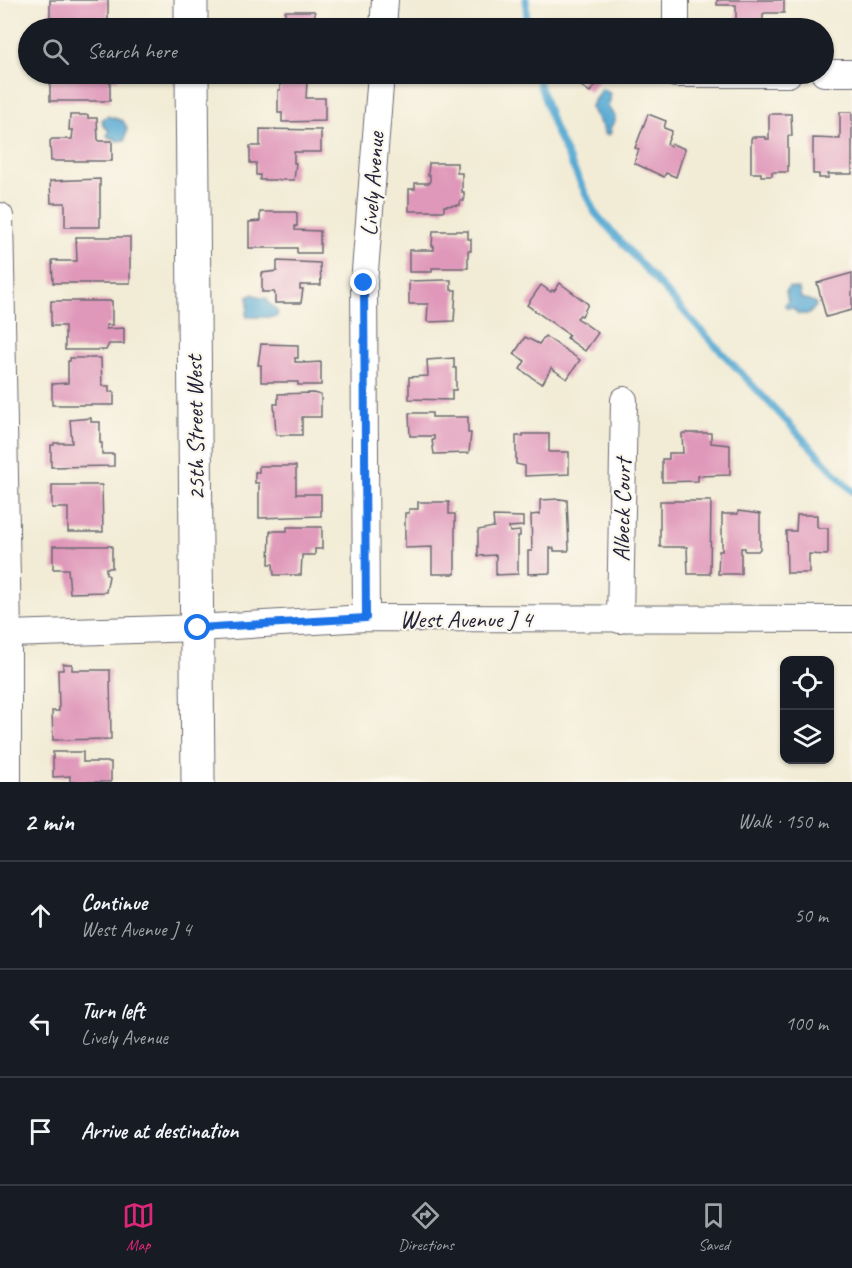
<!DOCTYPE html>
<html lang="en">
<head>
<meta charset="utf-8">
<style>
	:root { --surface:#171b24; --page:#242831; --text:#f1f3f6; --muted:#9ea1a6; --line:#363941; --accent:#db2777 }
	body { margin:0; font-family:Caveat,sans-serif; background:var(--page); color:var(--text) }
	.controls { position:absolute; right:18px; bottom:18px; display:grid; overflow:hidden; border-radius:12px; box-shadow:0 2px 4px #0004 }
	.controls button { width:54px; height:54px; display:grid; place-items:center; padding:0; border:0; border-bottom:2px solid var(--line); background:var(--surface); color:var(--text); font:30px sans-serif }
	.stop { position:absolute; width:18px; height:18px; margin:-14px; border:4px solid #1a73e8; border-radius:50%; background:#fff }
	.stop.end { background:#1a73e8; border-color:#fff; box-shadow:0 2px 6px #0008 }
	.list { margin:0; padding:0; list-style:none }
	h2 { display:flex; justify-content:space-between; align-items:center; height:78px; margin:0; padding:0 24px; font-size:26px }
	h2 small { font-size:20px; font-weight:400; color:var(--muted) }
	.list li { display:grid; grid-template-columns:39px 1fr auto; gap:18px; align-items:center; box-sizing:border-box; height:108px; padding:0 24px; border-top:2px solid var(--line) }
	.list b { display:block; font-size:22px; white-space:nowrap }
	.list p { margin:0; font-size:20px; white-space:nowrap; color:var(--muted) }
	.list em { font-size:20px; font-style:normal; color:var(--muted) }
	.icon { flex:none; width:33px; height:33px; fill:none; stroke:currentColor; stroke-width:2; stroke-linecap:round; stroke-linejoin:round }
	.map { position:relative; flex:none; width:852px; height:782px; overflow:hidden }
	.search { position:absolute; background:var(--surface); box-shadow:0 2px 4px #0004; left:18px; right:18px; top:18px; height:66px; display:flex; align-items:center; gap:15px; box-sizing:border-box; padding:0 21px; border-radius:33px; color:var(--muted); font-size:22px }
	.sheet { height:402px; background:var(--surface) }
	nav { display:flex; justify-content:space-around; align-items:center; box-sizing:border-box; height:84px; border-top:2px solid var(--line); background:var(--surface); font-size:16px; color:var(--muted) }
	nav a { display:grid; justify-items:center; gap:3px }
	nav .on { color:var(--accent) }
	.map>svg:first-child { display:block }
</style>
</head>
<body>
<div class="map">
<svg width="852" height="782" viewBox="0 0 852 782">
	<rect width="100%" height="100%" fill="#fbf7ec"/>
	<filter id="ink" filterUnits="userSpaceOnUse"><feTurbulence type="fractalNoise" baseFrequency=".0167" numOctaves="2"/><feDisplacementMap in="SourceGraphic" scale="12" xChannelSelector="R" yChannelSelector="G"/><feConvolveMatrix kernelMatrix="1 2 1 2 8 2 1 2 1" color-interpolation-filters="sRGB"/></filter>
	<filter id="wash" filterUnits="userSpaceOnUse"><feTurbulence type="fractalNoise" baseFrequency=".008" numOctaves="4" result="noise"/><feDisplacementMap in="SourceGraphic" scale="24" xChannelSelector="R" yChannelSelector="G"/><feGaussianBlur stdDeviation="1.35" result="paint"/><feColorMatrix in="noise" values="0 0 0 0 0 0 0 0 0 0 0 0 0 0 0 0 0 1.4 0 .05"/><feComposite in="paint" operator="in"/></filter>
	<g filter="url(#wash)">
		<rect width="100%" height="100%" fill="#f2ecd6"/>
		<!-- water -->
		<g fill="#58aad3" stroke="#3d6687" stroke-width="1.5">
			<path d="M601,89l5,1 4,4c2,15 -8,7 5,22v5l-5,7 1,4 -2,3 -5,-1 -1,-7c-6,-5 -5,-11 -11,-16l-1,-5z"/>
			<path d="M107,116l16,5 4,7 -2,12 -9,1 -2,-4 -2,2 -5,-3 2,-5 -6,-6 -1,-5z"/>
			<path d="M789,287l10,2 2,9 14,4 1,4 -7,8h-11l-5,-6h-7l-1,-4 3,-2 -2,-11z"/>
			<path d="M253,294l8,4h6l2,6 5,3 4,6 -2,4h-29l-1,-3 2,-4v-13z"/>
		</g>
		<g fill="none" stroke-linecap="round" stroke-linejoin="round">
			<!-- stream -->
			<g stroke="#58aad3" stroke-width="7">
				<path d="M526,0l1,28"/>
				<path d="M536,74l19,56 40,83 102,113 155,165"/>
			</g>
		</g>
		<g id="blocks">
			<!-- building -->
			<g fill="#e098ba">
				<path d="M50,0h58v28h-42v-7l-16,-1z"/>
				<path d="M717,0h67v13h-19l-2,1v9h-26l-1,-1v-17h-19z"/>
				<path d="M285,11h29l1,2 -1,15h-43v-5h14z"/>
				<path d="M65,74h53v6h-8v21h-60v-22h15z"/>
				<path d="M588,74h3l9,5 -10,13 -10,-7z"/>
				<path d="M280,81h27l-1,17h19v23l-43,1v-9h-4v-23h2z"/>
				<path d="M840,112h12v62h-24v4h-9v-4h-6v-36l27,1z"/>
				<path d="M648,114l18,7 -2,7 8,3 -5,13 4,2 1,-2 13,5 -9,28 -10,-4 -2,4 -30,-14 5,-14 -4,-1z"/>
				<path d="M769,114h22l1,22h-4v36h-16v4h-11v-3h-10v-34l1,-2h14v2h3z"/>
				<path d="M70,115h18v3h9l1,21 1,2h13v20h-61l-1,-20 2,-2h20l1,-9h-4z"/>
				<path d="M260,129l61,1v22h-27v11h2l-2,17h-34v-5h-4v-12h-6v-17h10z"/>
				<path d="M429,163h28v10h5v19h2v9h-4v4l-16,1v5h-35v-22h6v-6h15v-8h-2z"/>
				<path d="M100,179v48h-35v-24h-14l-1,-22z"/>
				<path d="M260,212h35l2,1v13h-2v4l25,1v22h-23v-5h-48v-26l11,-1z"/>
				<path d="M433,231h35v8h3v12h-3v17h-36v4h-23v-22h25v-4h-2z"/>
				<path d="M76,237h54v46h-77l-1,-23h5v1h20z"/>
				<path d="M277,261l43,2 1,22h-21v4h3l-2,14h-26v-9l-1,-2h-12v-19l15,-2z"/>
				<path d="M852,273v37l-26,7 -9,-34z"/>
				<path d="M445,280h6v10h5l-2,31 -26,1 -1,-1 1,-17h-19v-23z"/>
				<path d="M560,283l28,21 -6,12 -2,-1 -3,3 21,15 -13,18 -18,-13 2,-3 -42,-30 14,-20 10,7 1,-2 2,1z"/>
				<path d="M51,301h61v24h-6v4l18,-1v16h-15l-3,6h-41v-24h-14z"/>
				<path d="M545,336l35,24 -13,19 -16,-11 -8,15h-3l-20,-14 5,-8 -11,-7 11,-17 14,7z"/>
				<path d="M261,344l37,1v13h-3v4h9v1l17,-1v23h-23v-3h-37v-17h-3z"/>
				<path d="M70,358h31l1,28h7v6h5v13h-62v-21l16,-1v-22h2z"/>
				<path d="M454,358v10h2v22h-4v10l-43,-1v-22l19,-1 -1,-16z"/>
				<path d="M313,393l8,2v22h-19v18h-26l-2,-31h4v-10z"/>
				<path d="M409,413h23v4h36v16h3l-2,20 -35,1 -2,-14h2v-4h-24z"/>
				<path d="M91,418v4h9v21h2v11h12v12l-63,1v-22h3v-2h18l-2,-23z"/>
				<path d="M683,433h28v10l19,2v30l-32,1v5l-36,1v-23h7v-6h14l-1,-19z"/>
				<path d="M523,434h26v18h20v22l-44,2v-10l-9,-2v-28h7z"/>
				<path d="M259,466h37v28h25v22l-62,2v-35h-4v-11h4z"/>
				<path d="M52,485h50l1,47h-35v-24h-16z"/>
				<path d="M560,499l7,1 2,49 -1,2h-14v-3h-4v25l-22,1v-23h4l-1,-36 9,-1v-14z"/>
				<path d="M660,501h51l-1,73h-22l-1,-27h-27z"/>
				<path d="M418,502h31v12h6v60h-23v-27l-27,1v-35h4v-4h9z"/>
				<path d="M738,511l22,3v35l-2,2h-13v-3h-4v26h-23l1,-23h3v-37h16z"/>
				<path d="M797,515h20v11l2,2h9v25l-1,2 -18,-1v19h-22l-1,-42h10z"/>
				<path d="M493,516l30,1v9l-14,1 1,5 10,-1v5h-2v38l-22,1v-20l-18,1v-26l16,-3z"/>
				<path d="M287,527h35v22h-7v6h-13l-1,20h-27l-1,-11h-4l1,-33h17z"/>
				<path d="M53,546h59v22h-6v6l3,2 -3,16 -36,1 -2,-24h-15z"/>
				<path d="M63,664h9v6h38l1,69 -58,1 -1,-29h7l-1,-41h5z"/>
				<path d="M53,752h30v10h28v20h-41v-6l-17,1z"/>
			</g>
		</g>
	</g>
	<g filter="url(#ink)">
		<use href="#blocks" fill-opacity="0" stroke="#6b6971" stroke-width="1.5"/>
		<g fill="none" stroke-linecap="round" stroke-linejoin="round">
			<!-- street casing -->
			<g stroke="#6b6971" stroke-width="28">
				<g id="street">
					<path d="M676,0v28"/>
					<path d="M383,28l2,-28"/>
					<path d="M824,73h28"/>
					<path d="M676,74h112"/>
					<path d="M0,216l8,418v148"/>
					<path d="M366,618l-2,-335 17,-209"/>
					<path d="M620,620l4,-220"/>
					<path d="M8,634l190,-6 168,-10 486,1"/>
				</g>
			</g>
			<!-- secondary casing -->
			<g stroke="#6b6971" stroke-width="35">
				<g id="secondary">
					<path d="M191,0v28"/>
					<path d="M192,74l6,708"/>
				</g>
			</g>
			<!-- street -->
			<use href="#street" stroke="#fff" stroke-width="26"/>
			<!-- secondary -->
			<use href="#secondary" stroke="#fff" stroke-width="33"/>
		</g>
	</g>
	<g fill="none" stroke-linecap="round" stroke-linejoin="round" filter="url(#ink)">
		<!-- route -->
		<path stroke="#1a73e8" stroke-width="8" d="M198,628l168,-10 -2,-335"/>
	</g>
	<g text-anchor="middle" dominant-baseline="central" stroke-width="4.5" stroke-linejoin="round" paint-order="stroke">
		<!-- street labels -->
		<g font-size="24" fill="#22223b" stroke="#fbf7ec">
			<text transform="translate(372 184) rotate(-86)">Lively Avenue</text>
			<text transform="translate(195 428) rotate(-91)">25th Street West</text>
			<text transform="translate(622 510) rotate(-89)">Albeck Court</text>
			<text x="466" y="619">West Avenue J 4</text>
		</g>
	</g>
</svg>
<div class="controls">
<button><svg class="icon" aria-label="locate" viewBox="0 0 24 24"><circle cx="12" cy="12" r="6"/><path d="M12 2v4M12 18v4M2 12h4M18 12h4"/></svg></button>
<button><svg class="icon" aria-label="layers" viewBox="0 0 24 24"><path d="M12 4l9 5-9 5-9-5zM3 14l9 5 9-5"/></svg></button>
</div>
<div class="stop" style="left:198px;top:628px"></div>
<div class="stop end" style="left:364px;top:283px"></div>
<div class="search"><svg class="icon" aria-label="search" viewBox="0 0 24 24"><circle cx="10" cy="10" r="6"/><path d="M15 15l6 6"/></svg>Search here</div>
</div>
<section class="sheet">
<h2>2 min<small>Walk · 150 m</small></h2>
<ul class="list">
<li><svg class="icon" aria-label="ahead" viewBox="0 0 24 24"><path d="M12 20V5M6 11l6-6 6 6"/></svg><div><b>Continue</b><p>West Avenue J 4</p></div><em>50 m</em></li>
<li><svg class="icon" aria-label="left" viewBox="0 0 24 24"><path d="M17 20v-9H6M10 6l-5 5 5 5"/></svg><div><b>Turn left</b><p>Lively Avenue</p></div><em>100 m</em></li>
<li><svg class="icon" aria-label="arrive" viewBox="0 0 24 24"><path d="M6 21V4h12l-3 4 3 4H6"/></svg><div><b>Arrive at destination</b></div></li>
</ul>
</section>
<nav>
<a class="on"><svg class="icon" aria-label="map" viewBox="0 0 24 24"><path d="M3 6l6-2 6 2 6-2v14l-6 2-6-2-6 2zM9 4v14M15 6v14"/></svg>Map</a>
<a><svg class="icon" aria-label="directions" viewBox="0 0 24 24"><path d="M12 3l9 9-9 9-9-9zM9 14v-3h6M13 9l2 2-2 2"/></svg>Directions</a>
<a><svg class="icon" aria-label="saved" viewBox="0 0 24 24"><path d="M7 4h10v16l-5-4-5 4z"/></svg>Saved</a>
</nav>
</body>
</html>
